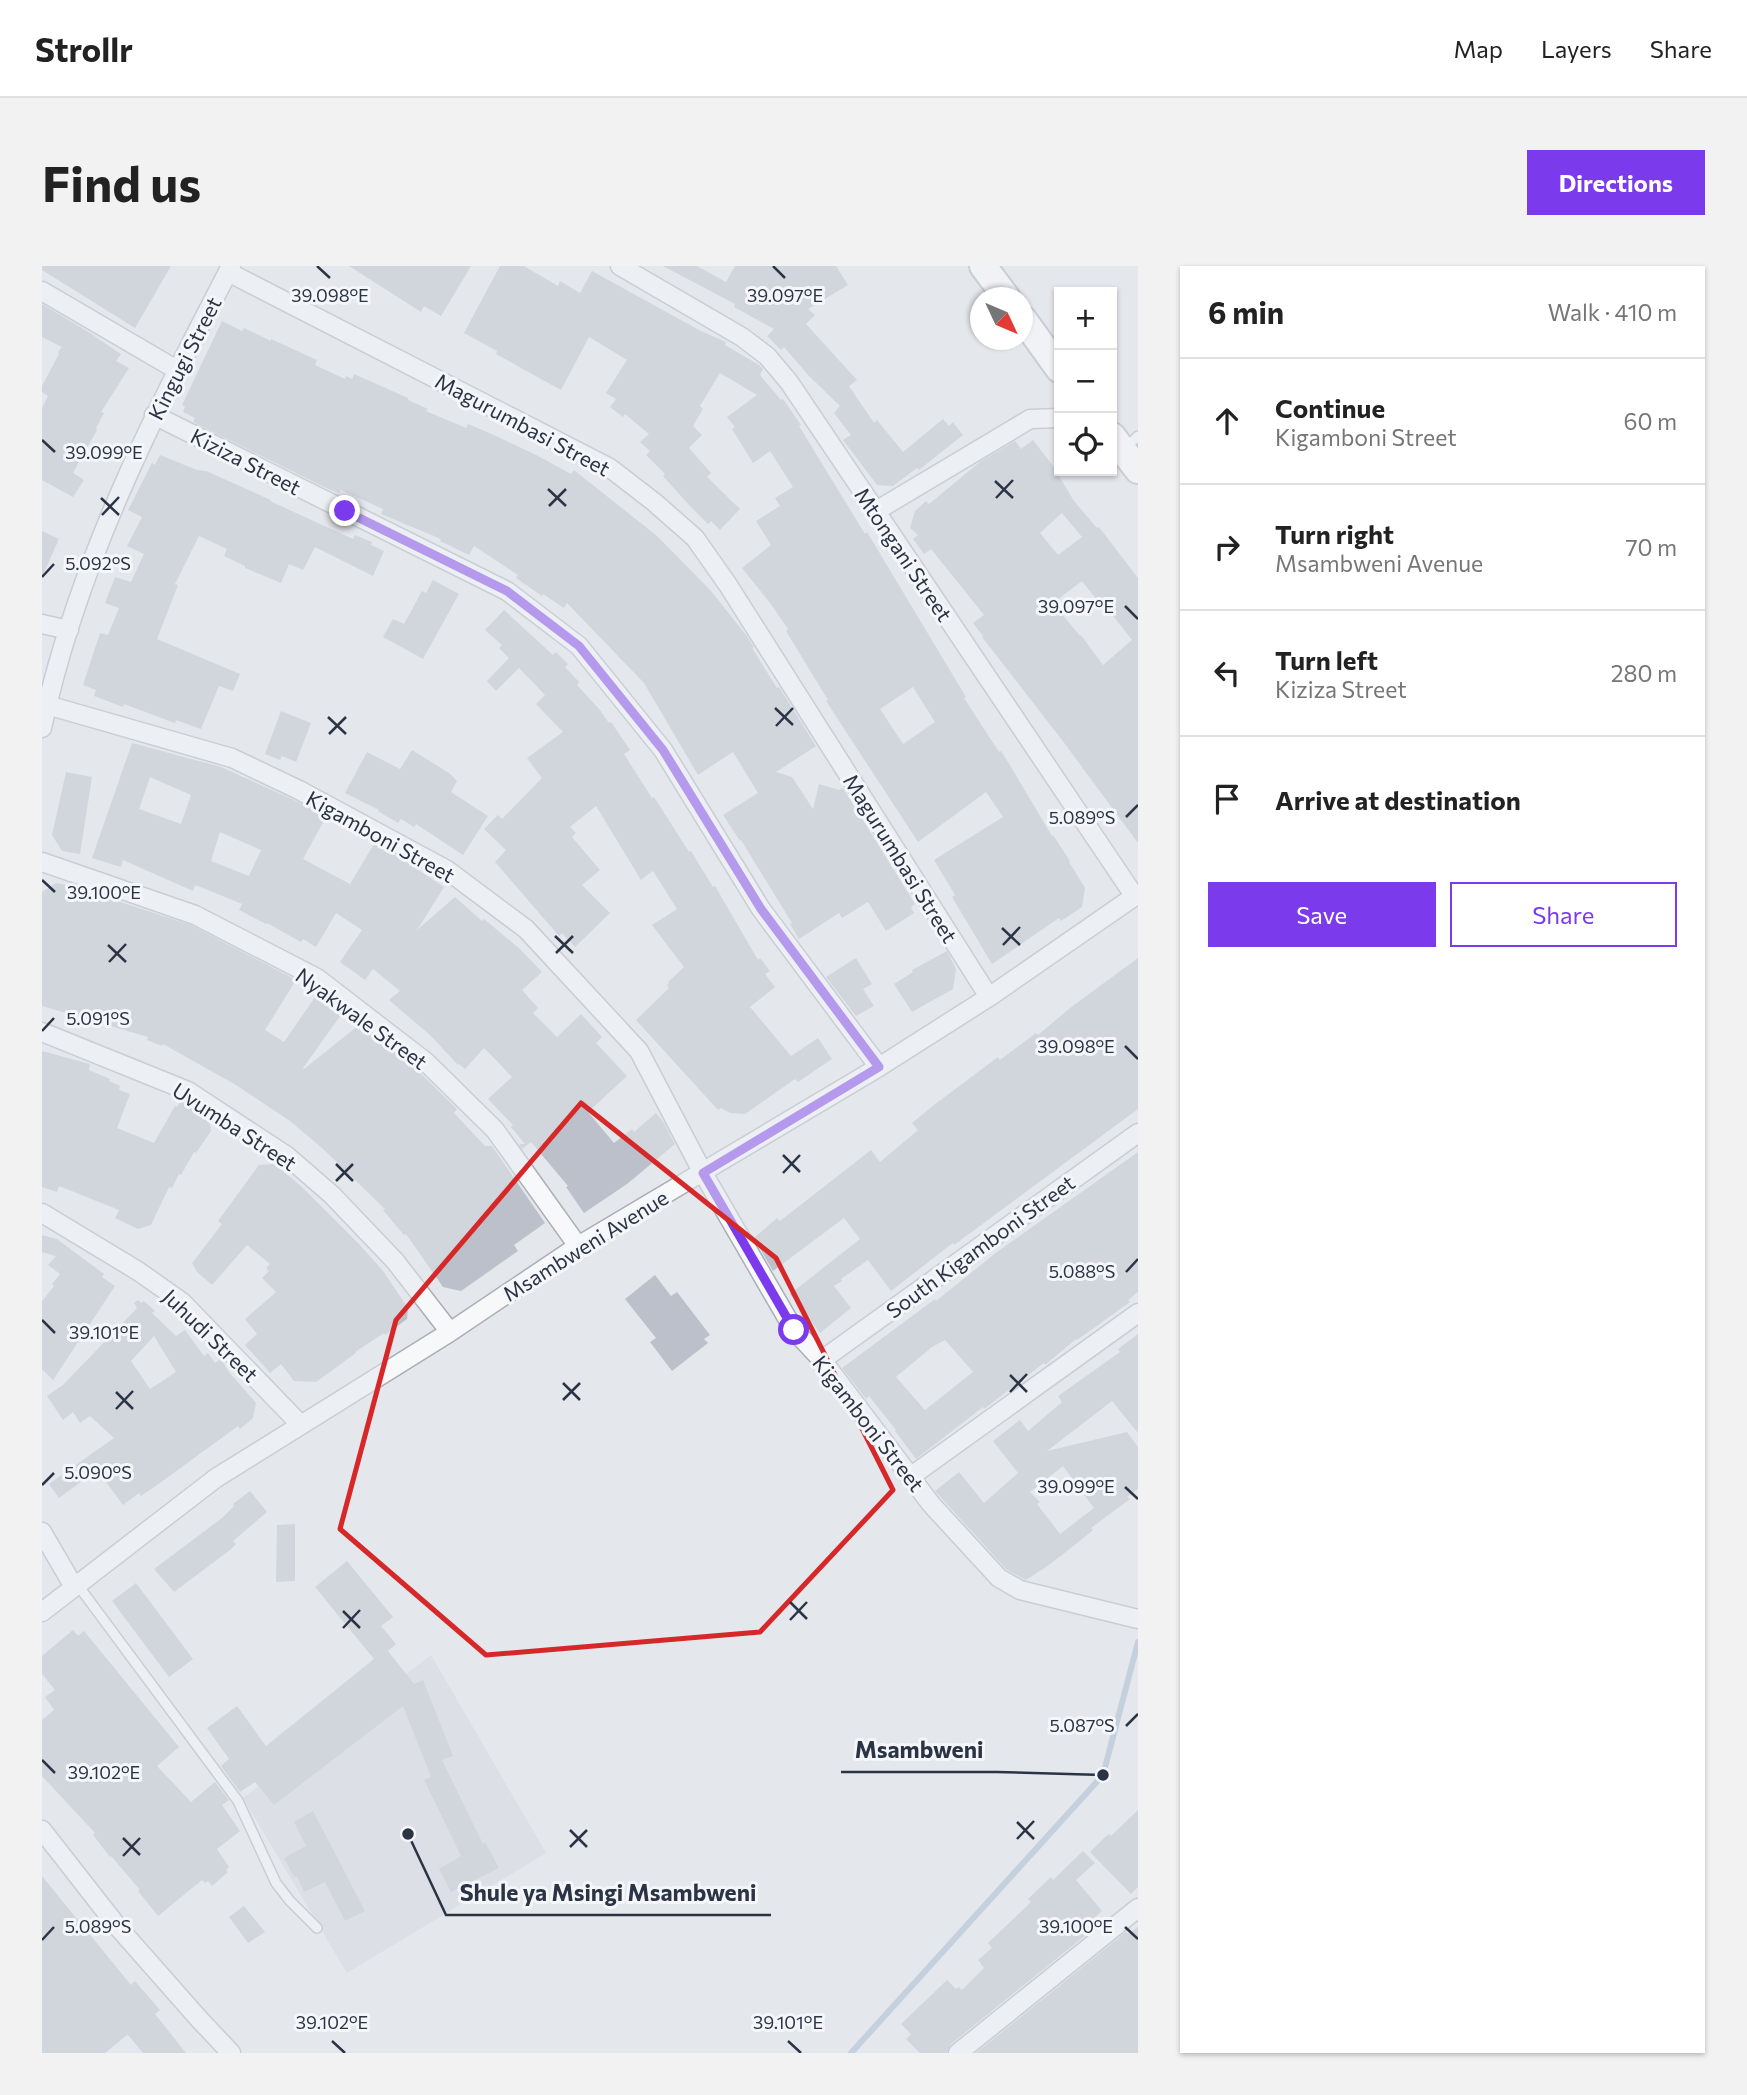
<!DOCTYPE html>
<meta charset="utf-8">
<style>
body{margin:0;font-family:Commissioner,sans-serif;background:#f2f2f2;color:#222}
.controls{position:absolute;right:21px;top:21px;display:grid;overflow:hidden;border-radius:0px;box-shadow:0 2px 5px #0004}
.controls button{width:63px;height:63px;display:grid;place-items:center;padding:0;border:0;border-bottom:2px solid #e0e0e0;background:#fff;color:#222;font:35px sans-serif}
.compass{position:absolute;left:928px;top:21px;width:63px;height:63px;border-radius:50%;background:#fff;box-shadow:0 2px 5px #0004;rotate:134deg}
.stop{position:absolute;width:21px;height:21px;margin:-16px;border:5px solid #7c3aed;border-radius:50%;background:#fff}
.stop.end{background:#7c3aed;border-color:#fff;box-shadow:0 2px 7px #0008}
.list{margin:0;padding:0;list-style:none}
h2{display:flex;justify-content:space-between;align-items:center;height:91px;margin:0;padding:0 28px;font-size:30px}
h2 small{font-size:23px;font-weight:400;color:#767676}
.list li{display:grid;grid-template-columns:46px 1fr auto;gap:21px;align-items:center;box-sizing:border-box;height:126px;padding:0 28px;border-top:2px solid #e0e0e0}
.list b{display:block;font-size:26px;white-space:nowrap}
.list p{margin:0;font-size:23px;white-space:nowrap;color:#767676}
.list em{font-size:23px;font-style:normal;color:#767676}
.actions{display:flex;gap:14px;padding:21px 28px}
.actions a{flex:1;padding:16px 0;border:2px solid #7c3aed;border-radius:0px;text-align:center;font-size:24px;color:#7c3aed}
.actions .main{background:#7c3aed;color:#fff}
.icon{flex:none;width:38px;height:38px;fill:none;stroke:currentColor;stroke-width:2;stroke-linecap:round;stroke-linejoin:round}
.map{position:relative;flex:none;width:1096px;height:1787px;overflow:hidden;border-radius:0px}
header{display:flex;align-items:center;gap:42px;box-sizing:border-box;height:98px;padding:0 35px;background:#fff;border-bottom:2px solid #e0e0e0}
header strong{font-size:33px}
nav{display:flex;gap:38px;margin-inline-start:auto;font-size:24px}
.intro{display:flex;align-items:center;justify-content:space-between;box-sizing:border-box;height:168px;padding:0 42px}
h1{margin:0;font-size:49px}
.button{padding:18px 32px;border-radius:0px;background:#7c3aed;color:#fff;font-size:24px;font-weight:700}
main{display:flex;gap:42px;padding:0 42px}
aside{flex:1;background:#fff;border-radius:0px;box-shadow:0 2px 5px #0004}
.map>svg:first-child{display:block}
.built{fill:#d2d6de}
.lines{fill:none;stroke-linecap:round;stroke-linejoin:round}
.stream{stroke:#9fb4cc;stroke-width:6}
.building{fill:#bbc0ca;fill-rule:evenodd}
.service-casing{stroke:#a9aeb7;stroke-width:12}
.minor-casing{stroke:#a9aeb7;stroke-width:21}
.secondary-casing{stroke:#a9aeb7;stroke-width:30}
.service{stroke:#f7f8fa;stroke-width:9}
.minor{stroke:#f7f8fa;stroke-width:18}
.secondary{stroke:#fff;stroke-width:26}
.route{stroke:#7c3aed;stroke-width:9}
.marked{fill:none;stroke:#d62828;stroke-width:5;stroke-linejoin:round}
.ticks{fill:none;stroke:#2b3445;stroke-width:2.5}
.labels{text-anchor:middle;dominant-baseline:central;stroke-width:6;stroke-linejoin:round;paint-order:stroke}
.street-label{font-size:21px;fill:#2b3445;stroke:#f4f6f9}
.ticks-label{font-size:18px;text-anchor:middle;fill:#2b3445;stroke:#f4f6f9;stroke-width:6;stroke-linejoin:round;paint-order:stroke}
.leader{fill:none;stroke:#2b3445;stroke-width:2.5}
.callout-dot{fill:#2b3445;stroke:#f4f6f9;stroke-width:2.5}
.callout-label{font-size:23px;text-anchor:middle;font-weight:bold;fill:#2b3445;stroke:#f4f6f9;stroke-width:6;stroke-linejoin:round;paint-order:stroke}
</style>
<header>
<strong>Strollr</strong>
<nav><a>Map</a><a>Layers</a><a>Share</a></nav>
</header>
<div class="intro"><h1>Find us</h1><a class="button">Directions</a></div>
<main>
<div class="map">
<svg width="1096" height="1787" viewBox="0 0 1096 1787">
<rect width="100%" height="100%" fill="#e4e7ec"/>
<path class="built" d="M389,1389L504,1587L305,1707L201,1532Z"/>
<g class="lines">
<path class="stream" d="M809,1787L1061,1509L1096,1376"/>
</g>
<path class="building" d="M0,0H129L93,62L0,4Z
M307,0H429L399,50L382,40L379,46Z
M458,0H482L516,20L518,15L538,27L550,5L657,64L684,76L683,79L717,99L721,103L718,109L739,134L741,133L759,159L757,160L823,268L825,266L924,431L922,432L957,486L959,485L966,496L1010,570L1011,569L1028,595L1027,596L1043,622L1040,641L1019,655L1017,652L950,698L910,631L913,629L892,594L961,551L944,526L876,576L784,435L786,434L744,365L746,363L728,337L700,302L729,279L714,255L738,240L733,232L751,221L728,185L711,197L690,163L693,161L685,151L715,129L678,107L658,140L661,143L651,160L660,169L647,182L669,207L665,211L698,243L678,264L669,255L666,258L647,239L621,210L623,208L604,189L608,185L598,176L607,168L583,148L581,151L568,141L574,133L564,127L585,94L547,71L519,124L454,88L455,85L422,67ZM871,421L893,456L861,478L838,443Z
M621,0H655L684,16L693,0H794L806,19L766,43L773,49L764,58L815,114L807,120L832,157L835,154L861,186L901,153L907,160L911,156L921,169L877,204L875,202L851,220L835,219L801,174L809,169L792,147L798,140L767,110L742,81L739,84L725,70L732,63L692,41L693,38Z
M0,38L45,65L79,88L74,95L87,102L59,146L62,147L54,162L55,164L31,207L42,214L31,231L0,214V142L6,130L0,126V120L17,88L16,86L20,81L0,71Z
M180,55L200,65L202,62L229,75V73L275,94L273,99L303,113L304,110L310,113L312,108L366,132V134L386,143L384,145L424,162L426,158L452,169L496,190L529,208L532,204L615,270L669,325L704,369L712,381L710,382L735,422L737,421L774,480L734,506L750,511L771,543L777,518L797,524L801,522L873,638L869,641L872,647L844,665L826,636L800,652L797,647L757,673L748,658L750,657L699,574L698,575L681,549L716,527L691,486L656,509L602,417L525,337L522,342L501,328L500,330L474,312L476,309L432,280L427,289L398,275L399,273L339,248L341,243L299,224L297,227L284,222L151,156L153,152L141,146L143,140L140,139Z
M991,174L1011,200L1032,235L1055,262L1057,261L1096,312V577L1020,474L940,371L941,370L931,357L942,349L889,283L882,288L871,273L876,269L868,262L873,245L884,235L887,238L939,195L973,175L979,183ZM1020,247L1040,271L1016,289L998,267ZM1040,315L1063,344L1065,342L1090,374L1061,399L1039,369L1038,370L1011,337Z
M118,189L155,204L164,205L229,234L228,235L311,273L313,269L330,276L329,279L342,285L331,310L273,281L261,304L247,298L239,317L203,302V300L182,290L185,283L157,270L133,318L136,319L115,373L198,408L191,425L177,420L159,463L134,454L133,457L82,438L81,441L52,430L54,424L41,419L58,367L66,369L77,342L63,337L73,311L89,316L102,288L85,280L100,251L86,244L110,197L113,199Z
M0,265L17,273L0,311Z
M391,314L417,328L381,393L341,371L351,353L362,358L380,325L384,327Z
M462,344L511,389L514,386L526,398L523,401L537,416L535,419L558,444L567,457L569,456L588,484L582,488L610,532L612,531L647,586L649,585L671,621L673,620L716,694L718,692L728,705L723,708L733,721L708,741L749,790L776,772L790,793L756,816L753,813L703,848L688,847L679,842L676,844L594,754L627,722L625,719L627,717L626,716L642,701L610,659L635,643L611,605L599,614L554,540L528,561L534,567L530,571L558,604L540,619L568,647L533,681L520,667L517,670L453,596L464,584L442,563L456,549L460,553L500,512L485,492L521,466L494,438L503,429L477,402L454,425L445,415L467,392L457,382L460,379L443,364Z
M239,445L269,457L254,496L240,490L238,494L223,488Z
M90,477L179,501L252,534L284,551L261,593L308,618L332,578L360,593L402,621L375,664L413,631L440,655L442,653L478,683L500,706L480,724L496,742L491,747L515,771L539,748L560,771L554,777L585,810L546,846L572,877L590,863L592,866L614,847L622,857L633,878L585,918L542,947L524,921L526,920L489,876L480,883L477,878H483L469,861L471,859L446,833L470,811L454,794L442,782L423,803L417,798L416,799L388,769L347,734L358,725L331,703L323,714L298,696L320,664L294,647L274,681L261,673L259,676L225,657L224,658L197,644L200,638L161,622L153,619L151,625L81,594L79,601L50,592ZM108,511L149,529L139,558L97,543ZM178,566L219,584L207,610L169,595Z
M370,484L407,507L415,515L409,526L446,550L421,589L374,558L372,561L359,553L356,557L336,545L337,544L303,527L325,486L358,503Z
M24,506L50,511L38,588L20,585L10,569Z
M14,617L34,621L33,628L65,636L66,632L149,659L254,714L223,764L242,776L276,727L301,746L261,802L262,803L317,759L374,803L415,843L412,847L443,880H450L503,957L472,979L476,985L419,1025L401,1021L364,968L362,969L341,944L343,943L280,882L248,855L194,819L121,778L120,780L105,774L106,771L0,740V626Z
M905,685L914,703L911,723L870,746L852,718L871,706L870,704Z
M814,692L830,718L821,723L832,740L814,750L784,711Z
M1096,692V843L912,979L911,977L849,1025L826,994L799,1013L800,1015L792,1020L809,1042L778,1067L748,1028L818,973L802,952L731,1005L712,972L735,952L738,955L829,884L838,896L876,864L870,857L892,839L956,791L958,794L994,767L996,769L1028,742Z
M0,785L48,798L47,804L68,813L67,815L78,820L77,824L88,828L75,862L112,877L133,840L135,841L139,835L167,853L169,865L154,887L152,886L139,909L137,908L130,922L127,921L109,959L96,963L73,952L77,944L17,920L15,926L0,921Z
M1096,886V1026L1086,1034L1088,1036L1035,1074L1034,1073L1003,1099L1002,1097L942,1143L941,1141L874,1193L853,1165L854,1164L827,1130L824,1133L800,1102L893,1033L894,1035L955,986ZM903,1074L931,1106L883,1144L854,1111L890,1081Z
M232,898L259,920L317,978L341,1005L366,1042L365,1053L343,1069L342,1067L313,1086L314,1087L274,1116L252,1115L239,1098L228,1107L203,1079L215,1068L203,1053L234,1026L220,1012L227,1005L224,1002L228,998L205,979L170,1019L155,1006L150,997L180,958L176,955L217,899Z
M0,969L15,973L62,1008L60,1011L73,1020L11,1114L0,1103V1035L12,1020L10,1018L18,1008L6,999L14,990L0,986Z
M613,1009L629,1030L635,1026L668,1069L662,1073L666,1077L630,1105L608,1076L614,1072L583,1033Z
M96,1034L99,1037L102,1035L113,1045L110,1047L134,1070L143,1064L162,1090L166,1087L173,1097L179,1093L187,1106L214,1137L211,1152L198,1163L196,1160L118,1217L99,1230L97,1227L81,1239L55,1204L17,1232L7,1218L72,1172L48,1150L38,1157L31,1146L21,1154L5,1130L21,1119L95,1042L92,1037ZM112,1070L134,1106L108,1123L89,1095Z
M1096,1068V1167L1070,1135L1005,1185L1085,1166L1096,1181V1223L1085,1231L1088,1233L1049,1262L1051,1264L1029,1282L1004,1301L984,1314L982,1313L964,1303L893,1225L917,1206L942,1237L976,1207L951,1175L978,1154L986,1165L1020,1136L1016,1130L1078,1086L1076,1083ZM1021,1200L1052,1242L1018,1268L995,1238L998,1236L988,1226Z
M208,1225L225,1246L191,1275L194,1278L188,1284L132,1326L112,1303L180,1252L192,1240L191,1238Z
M253,1258V1315L234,1316L235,1259Z
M305,1295L351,1351L339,1360L354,1378L346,1385L372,1418L381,1414L411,1490L400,1494L441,1578L443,1576L457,1602L409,1626L397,1603L419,1590L382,1514L389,1511L361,1440L232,1539L213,1516L198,1526L179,1500L187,1493L165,1462L195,1440L224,1480L332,1393L273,1321Z
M94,1317L151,1393L127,1411L70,1335Z
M31,1364L36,1370L42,1365L137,1481L115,1500L149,1536L173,1516L187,1534L180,1539L198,1565L175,1583L187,1601L184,1604L186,1606L170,1620L166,1615L163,1617L160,1614L116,1650L96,1625L98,1624L69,1590L68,1591L51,1569L53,1567L0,1510V1454L12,1444L3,1431L13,1424L0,1408V1390Z
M1096,1544V1621L1089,1628L1048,1586L1062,1572L1067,1568L1069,1570Z
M271,1545L323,1645L303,1655L283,1616L262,1626L255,1610L252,1611L242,1592L264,1580L252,1556Z
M1041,1585L1053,1597L1034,1614L1060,1645L1045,1658L1050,1664L909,1778L905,1787H878L864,1773L869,1768L859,1758L905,1714L914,1723L917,1721L920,1724L942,1702L936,1694L950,1682L946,1677L989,1636L986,1633L1009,1611L1011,1614Z
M0,1610L89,1719L93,1715L118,1744L113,1748L144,1787H101L87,1770L85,1769L63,1787H0Z
M202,1640L223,1666L206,1677L187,1651Z
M1096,1661V1787H934L1084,1666L1086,1668Z"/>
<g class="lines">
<g class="service-casing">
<path id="service" d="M1082,183L1096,170
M35,1318L196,1535L234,1617L248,1635L275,1662"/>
</g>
<g class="minor-casing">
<path id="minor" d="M578,0L700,71L725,90L747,116L1093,631
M186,6L568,202L612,236L653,272L686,319L947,731
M0,25L135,104
M112,149L465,325L537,380L621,484L719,643L837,801
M834,245L988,153L1017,152
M0,358L27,364
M5,439L190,492L257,524L405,604L484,663L597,785L661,907L752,1064L780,1094L889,1238L957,1312L978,1324L1096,1353
M0,462C35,298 112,148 189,0
M0,596L153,649L275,712L384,796L453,864L536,980
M0,766L146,825L245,890L290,929L353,995L408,1066
M0,947L96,1005L140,1036L258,1158
M780,1094L1096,867
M868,1211L1096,1047
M0,1266L32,1321
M0,1346L174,1212L408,1066L536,980L837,801L947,731L1096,628
M0,1564L75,1660L157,1753L189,1787
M916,1787L1096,1642"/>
</g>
<g class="secondary-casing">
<path id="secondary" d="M941,0L965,32
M981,53L1017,103
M1070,170L1096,204"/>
</g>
<use href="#service" class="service"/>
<use href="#minor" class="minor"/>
<use href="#secondary" class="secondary"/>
</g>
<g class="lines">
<path class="route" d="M303,245L465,325L537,380L621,484L719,643L837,801L661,907L752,1064"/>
</g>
<path d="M0 0H1096V1787H0ZM539,837L734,992L851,1224L718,1366L444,1389L298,1263L354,1054Z" fill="#e4e7ec" fill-opacity=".55" fill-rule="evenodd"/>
<path class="marked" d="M539,837L734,992L851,1224L718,1366L444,1389L298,1263L354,1054Z"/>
<path class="ticks" d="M275,0L288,12M731,0L743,12M0,174L13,186M953,215L971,232M506,223L524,240M59,232L77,249M954,232L971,214M507,240L524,223M60,249L77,231M0,311L12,298M1083,340L1096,353M733,442L751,459M286,451L304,468M734,460L751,442M287,468L304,451M1084,551L1096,539M0,614L13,626M960,662L978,679M513,670L531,687M66,679L84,696M961,679L978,661M514,687L531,670M67,696L84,678M0,765L12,752M1083,780L1096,793M741,889L758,906M294,898L311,915M741,907L758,889M294,915L311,898M1084,1006L1096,993M0,1054L13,1067M968,1109L985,1126M521,1117L538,1134M74,1126L91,1143M968,1126L985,1108M521,1134L538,1117M74,1143L91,1125M0,1219L12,1207M1083,1221L1096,1233M748,1336L765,1353M301,1345L318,1362M748,1354L765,1336M301,1362L318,1344M1084,1460L1096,1448M0,1494L13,1507M975,1556L992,1573M528,1564L545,1581M81,1572L98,1589M975,1573L992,1555M528,1581L545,1564M81,1590L98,1572M1083,1661L1096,1673M0,1674L12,1661M290,1775L303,1787M746,1775L759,1787"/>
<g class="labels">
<g class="street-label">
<text transform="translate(142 92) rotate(-63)">Kingugi Street</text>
<text transform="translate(481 158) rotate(28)">Magurumbasi Street</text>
<text transform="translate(204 195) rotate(27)">Kiziza Street</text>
<text transform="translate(862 288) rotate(56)">Mtongani Street</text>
<text transform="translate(339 570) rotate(29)">Kigamboni Street</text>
<text transform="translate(859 592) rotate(58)">Magurumbasi Street</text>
<text transform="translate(320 752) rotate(36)">Nyakwale Street</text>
<text transform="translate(193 860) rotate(33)">Uvumba Street</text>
<text transform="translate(543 979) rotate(-32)">Msambweni Avenue</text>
<text transform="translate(938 980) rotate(-36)">South Kigamboni Street</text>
<text transform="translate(169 1069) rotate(44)">Juhudi Street</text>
<text transform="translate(827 1157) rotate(52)">Kigamboni Street</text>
</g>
</g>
<g class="ticks-label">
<text x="288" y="36">39.098°E</text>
<text x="743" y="36">39.097°E</text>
<text x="62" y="193">39.099°E</text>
<text x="56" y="304">5.092°S</text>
<text x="1034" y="347">39.097°E</text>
<text x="1040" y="558">5.089°S</text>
<text x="62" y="633">39.100°E</text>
<text x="56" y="759">5.091°S</text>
<text x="1034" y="787">39.098°E</text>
<text x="1040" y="1012">5.088°S</text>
<text x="62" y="1073">39.101°E</text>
<text x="56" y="1213">5.090°S</text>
<text x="1034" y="1227">39.099°E</text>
<text x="1040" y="1466">5.087°S</text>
<text x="62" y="1513">39.102°E</text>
<text x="1034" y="1667">39.100°E</text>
<text x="56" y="1667">5.089°S</text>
<text x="290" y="1763">39.102°E</text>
<text x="746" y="1763">39.101°E</text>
</g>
<path class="leader" d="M1061 1509L955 1506H799M366 1568L404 1649H729"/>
<g class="callout-dot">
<circle cx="1061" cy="1509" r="7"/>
<circle cx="366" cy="1568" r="7"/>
</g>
<g class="callout-label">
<text x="877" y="1492">Msambweni</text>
<text x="566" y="1635">Shule ya Msingi Msambweni</text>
</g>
</svg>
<div class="controls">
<button>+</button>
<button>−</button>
<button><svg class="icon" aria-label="locate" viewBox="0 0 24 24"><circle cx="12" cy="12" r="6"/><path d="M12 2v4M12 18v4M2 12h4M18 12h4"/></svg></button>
</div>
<svg class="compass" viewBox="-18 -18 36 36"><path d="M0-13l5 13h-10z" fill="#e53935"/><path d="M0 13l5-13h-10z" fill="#767676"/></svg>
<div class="stop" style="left:752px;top:1064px"></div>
<div class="stop end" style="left:303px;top:245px"></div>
</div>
<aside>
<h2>6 min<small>Walk · 410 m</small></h2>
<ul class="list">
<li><svg class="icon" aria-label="ahead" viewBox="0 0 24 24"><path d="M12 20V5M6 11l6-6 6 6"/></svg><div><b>Continue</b><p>Kigamboni Street</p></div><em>60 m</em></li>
<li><svg class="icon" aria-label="right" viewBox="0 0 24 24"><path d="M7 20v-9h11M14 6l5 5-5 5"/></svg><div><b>Turn right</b><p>Msambweni Avenue</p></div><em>70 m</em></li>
<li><svg class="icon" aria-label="left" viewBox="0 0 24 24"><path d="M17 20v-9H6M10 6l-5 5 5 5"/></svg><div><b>Turn left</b><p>Kiziza Street</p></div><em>280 m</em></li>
<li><svg class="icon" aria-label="arrive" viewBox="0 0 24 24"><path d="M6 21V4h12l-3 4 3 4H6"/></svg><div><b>Arrive at destination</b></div></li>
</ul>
<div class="actions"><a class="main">Save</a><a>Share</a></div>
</aside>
</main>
